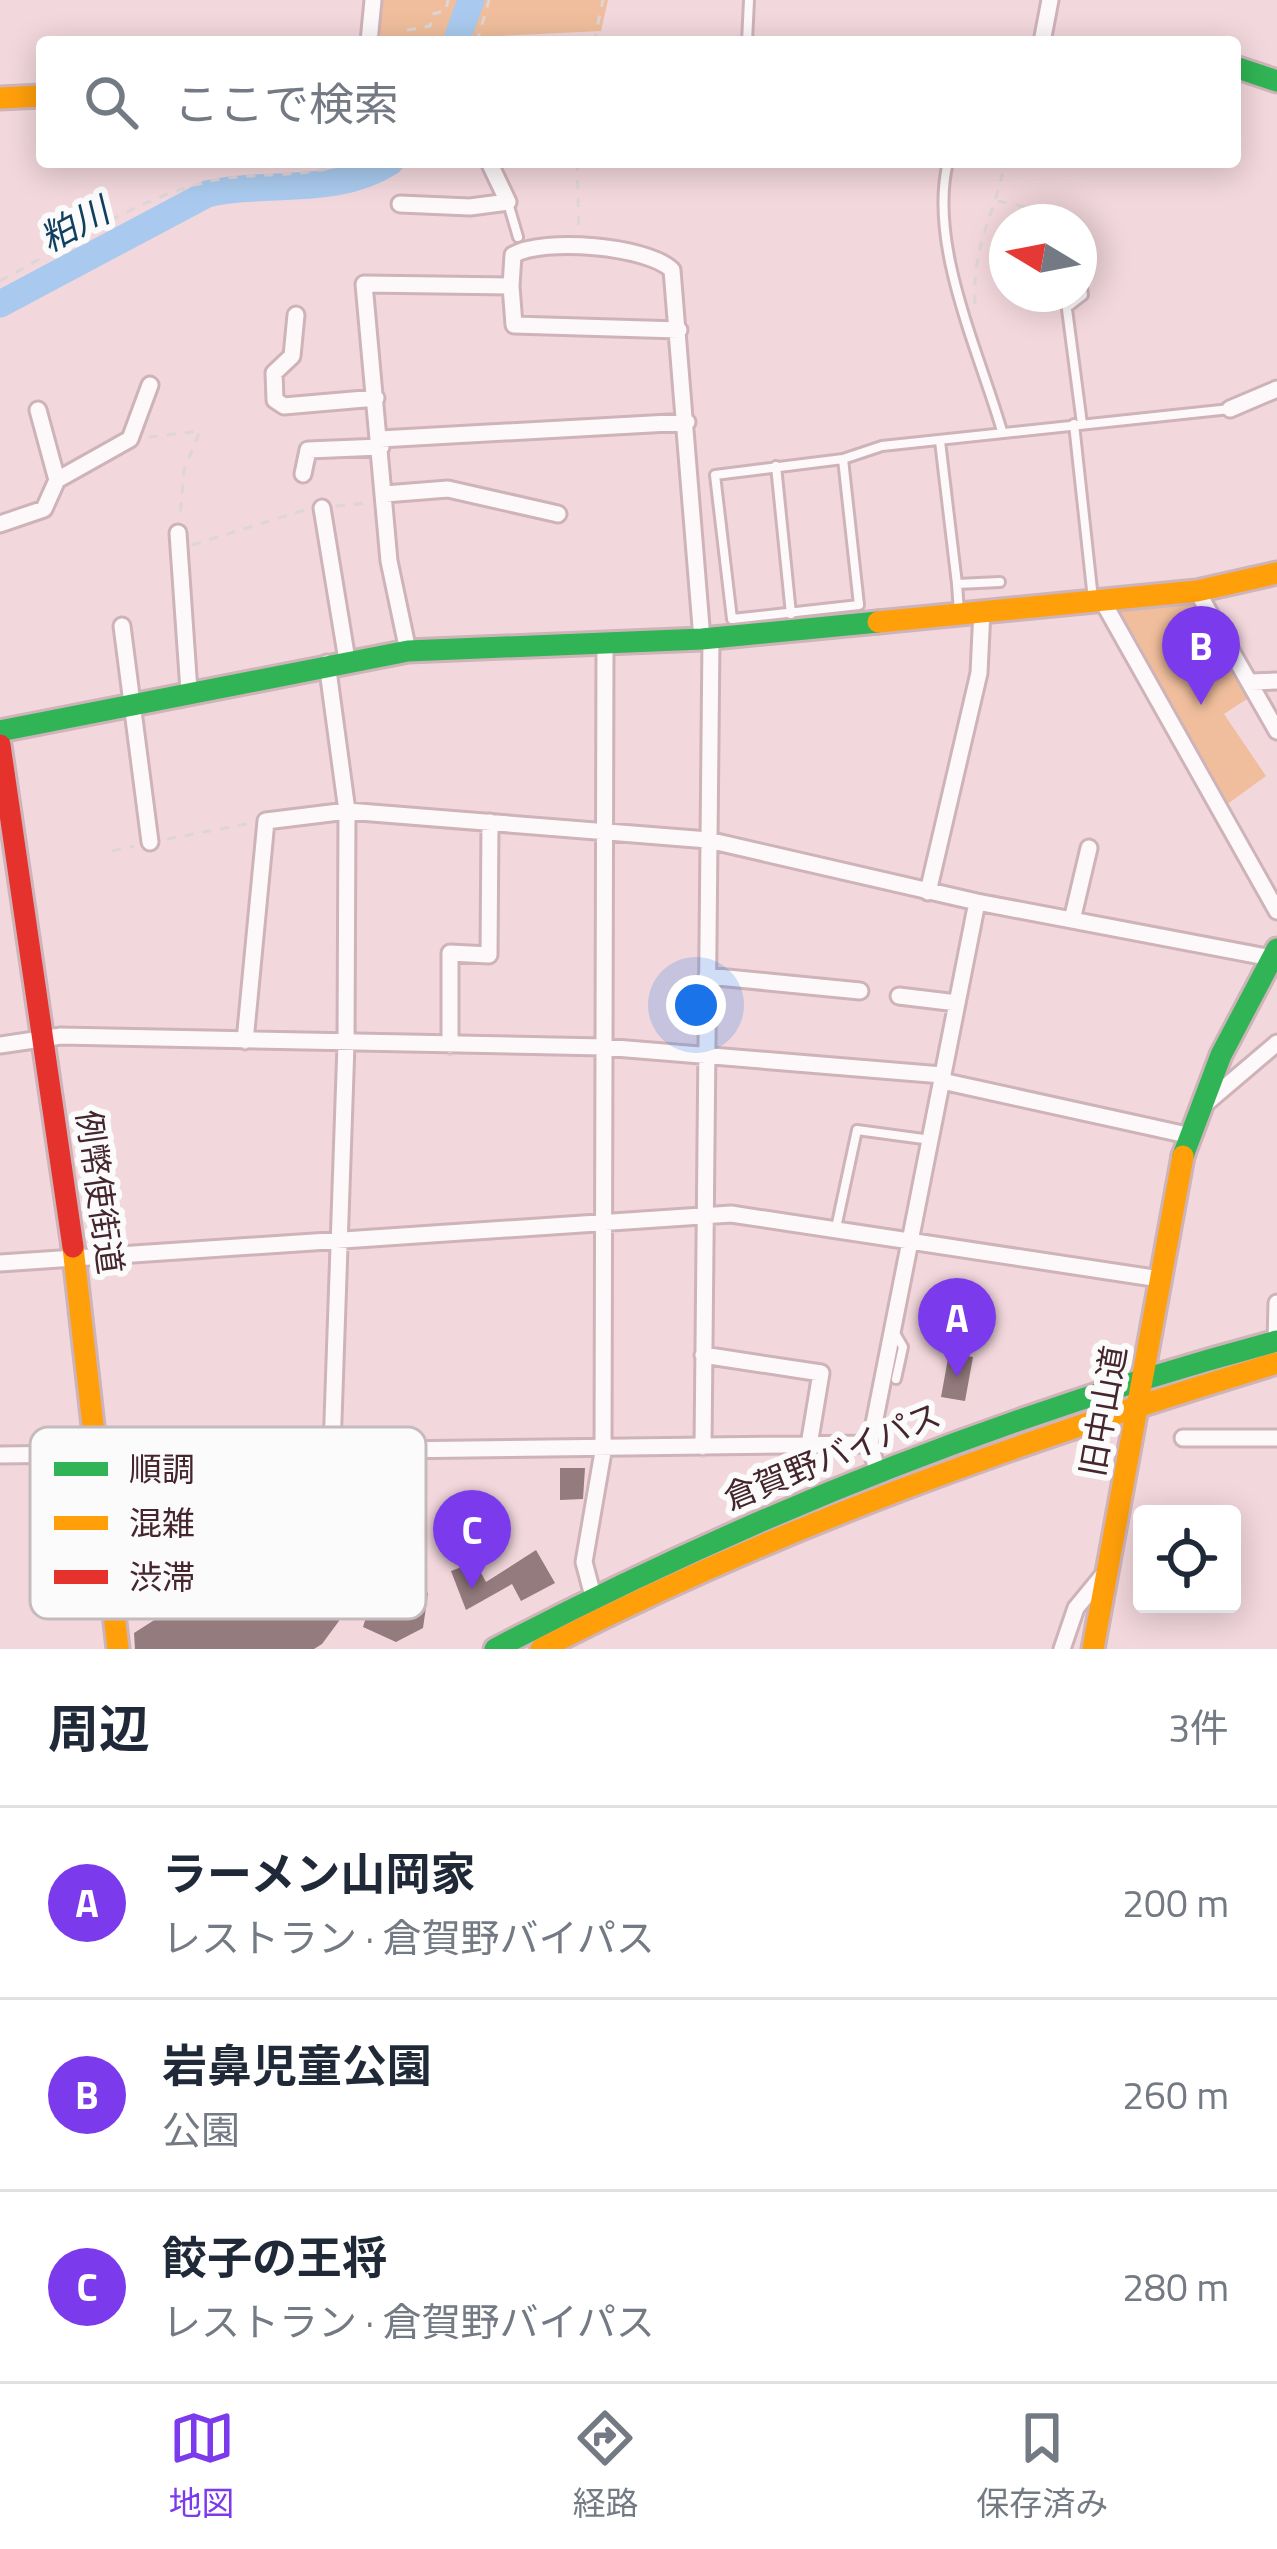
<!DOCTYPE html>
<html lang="ja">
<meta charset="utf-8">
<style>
body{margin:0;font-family:"Titillium Web","Noto Sans JP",sans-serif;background:#f6f6f7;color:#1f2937}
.controls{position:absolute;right:36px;bottom:36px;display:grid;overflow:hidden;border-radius:12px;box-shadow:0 6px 30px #0003}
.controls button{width:108px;height:108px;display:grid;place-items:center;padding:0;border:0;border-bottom:3px solid #e0e1e3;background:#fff;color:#1f2937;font:60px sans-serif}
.compass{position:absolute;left:989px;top:204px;width:108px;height:108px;border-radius:50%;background:#fff;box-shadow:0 6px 30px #0003;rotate:280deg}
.you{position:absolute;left:696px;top:1005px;width:42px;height:42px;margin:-30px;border:9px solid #fff;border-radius:50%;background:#1a73e8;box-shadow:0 0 0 18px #1a73e833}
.badge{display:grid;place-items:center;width:78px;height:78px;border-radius:50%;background:#7c3aed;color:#fff;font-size:39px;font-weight:700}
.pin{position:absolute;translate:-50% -99px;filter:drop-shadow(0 3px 6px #0008)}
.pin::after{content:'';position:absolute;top:63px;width:42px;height:36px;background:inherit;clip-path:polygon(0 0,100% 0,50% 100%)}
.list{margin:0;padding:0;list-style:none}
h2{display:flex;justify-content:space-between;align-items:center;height:156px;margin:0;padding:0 48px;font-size:51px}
h2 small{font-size:39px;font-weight:400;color:#747a83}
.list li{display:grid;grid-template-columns:78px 1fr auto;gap:36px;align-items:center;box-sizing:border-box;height:192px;padding:0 48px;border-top:3px solid #e0e1e3}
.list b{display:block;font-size:45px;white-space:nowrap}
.list p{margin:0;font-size:39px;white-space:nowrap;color:#747a83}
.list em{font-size:39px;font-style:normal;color:#747a83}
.icon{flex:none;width:66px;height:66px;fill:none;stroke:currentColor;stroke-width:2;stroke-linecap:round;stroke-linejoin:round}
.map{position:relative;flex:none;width:1277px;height:1649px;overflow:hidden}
.search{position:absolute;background:#fff;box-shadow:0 6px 30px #0003;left:36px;right:36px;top:36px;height:132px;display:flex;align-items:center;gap:30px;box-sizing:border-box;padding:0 42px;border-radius:12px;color:#747a83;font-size:45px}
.sheet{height:732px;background:#fff}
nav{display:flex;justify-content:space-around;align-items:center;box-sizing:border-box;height:168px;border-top:3px solid #e0e1e3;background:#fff;font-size:33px;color:#747a83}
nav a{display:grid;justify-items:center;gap:6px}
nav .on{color:#7c3aed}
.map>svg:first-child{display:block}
.green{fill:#f0be9c}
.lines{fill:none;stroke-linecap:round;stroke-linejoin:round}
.river{stroke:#a9caee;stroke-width:27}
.building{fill:#947b7d}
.lane-casing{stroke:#ceb3b9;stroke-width:14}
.street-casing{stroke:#ceb3b9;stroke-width:21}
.fast-casing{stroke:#ceb3b9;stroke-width:27}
.slow-casing{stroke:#ceb3b9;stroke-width:27}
.jam-casing{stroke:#ceb3b9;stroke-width:27}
.path{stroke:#ded5d7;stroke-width:3;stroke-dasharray:9 9;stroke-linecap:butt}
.lane{stroke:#fdf9fa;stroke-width:8}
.street{stroke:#fdf9fa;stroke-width:15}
.fast{stroke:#30b455;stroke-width:21}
.slow{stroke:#ff9f0a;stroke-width:21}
.jam{stroke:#e5322d;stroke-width:21}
.labels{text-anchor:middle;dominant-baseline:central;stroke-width:12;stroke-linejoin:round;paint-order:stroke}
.street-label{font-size:33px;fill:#46262e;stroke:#fbfbfb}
.water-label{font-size:36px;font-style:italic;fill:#113f5f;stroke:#fbfbfb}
.key{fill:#fbfbfb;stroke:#c5bbbe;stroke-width:3}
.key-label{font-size:33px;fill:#46262e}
</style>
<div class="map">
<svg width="1277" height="1649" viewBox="0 0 1277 1649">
<rect width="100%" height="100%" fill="#f2d7dc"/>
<path class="green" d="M380,0H608L601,31L375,42Z
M1194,599L1250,697L1224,714L1266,776L1222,808L1114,608Z"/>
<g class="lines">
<path class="river" d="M456,42L471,0
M0,304L207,194C266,180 335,197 390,162"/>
</g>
<path class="building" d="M949,1353L973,1357L965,1401L941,1397Z
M560,1468H585L583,1499L560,1500Z
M536,1550L555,1583L521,1601L512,1584L466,1610L451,1571L475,1562L486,1582Z
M259,1553L264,1565L279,1556L287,1570L313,1554L341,1597L339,1621L322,1644L314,1649H135L134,1633Z
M399,1577L428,1593L423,1628L396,1642L363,1627L378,1578L397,1584Z"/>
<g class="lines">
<g class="lane-casing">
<path id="lane" d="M747,42L749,0
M948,162C928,244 978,349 1002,431
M508,203L518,237
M1065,294L1082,424
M1070,305L1083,295L1079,268
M1074,424L1093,599
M940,441L957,584L1000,582
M843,459L859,605L732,619L715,475L843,459L882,446L1230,409
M776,466L791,614
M957,584L959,612
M836,1228L857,1130L931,1140
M896,1335L903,1347L896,1379"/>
</g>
<g class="street-casing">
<path id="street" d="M369,42L373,0
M1042,42L1050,0
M400,204L470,207L508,202L489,162
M511,286L514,325L679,330
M296,315L292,356L274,373L275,400L284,406L376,398
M1230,409L1277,389
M38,410L57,480
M380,439L687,422
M303,474L308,450L381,447
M385,494L448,489L558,514
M322,508L347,660
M0,524L44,509L57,480L130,439L150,385
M178,533L189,691
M1197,591L1277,731
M1102,600L1277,911
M122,626L150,842
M408,651L389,561L364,284L511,286L513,255C543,237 648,246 672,270L702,639
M327,663L347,811L346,1044L332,1449
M1250,682L1277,681
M928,892L979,673L982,610
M1072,920L1089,848
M707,976L860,991
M899,996L957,1003
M245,1041L266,821L347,811L708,840L977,902L1277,959
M0,1045L61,1036L603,1047L942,1075
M450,1045V953L489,955L490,822
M942,1081L1187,1135
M1197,1111L1277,1043
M0,1263L731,1214L1160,1279
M1276,1342L1277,1303
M703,1355L821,1373L809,1445
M1183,1438H1277
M870,1444L977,902
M703,1447L711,638
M0,1455L870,1444L877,1470
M593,1596L584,1562L603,1452L605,644
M1062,1649L1076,1608L1104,1574"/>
</g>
<g class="fast-casing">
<path id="fast" d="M1235,67L1277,81
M0,731L408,651L702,639L878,622
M1183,1156L1221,1055L1277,949
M495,1649C746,1517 1003,1414 1277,1341"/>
</g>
<g class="slow-casing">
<path id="slow" d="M0,98L42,96
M878,622L1197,591L1277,573
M73,1247L118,1649
M541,1649C777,1527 1023,1440 1277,1363
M1093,1649L1183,1156"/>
</g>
<g class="jam-casing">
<path id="jam" d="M0,745L73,1247"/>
</g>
<path class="path" d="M407,30L430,26L432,14L446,11L448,0
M477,42L489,0
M594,42L603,0
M577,162L579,232
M998,201L1041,210L1052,222
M0,281C65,246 138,198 210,181C255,171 305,180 348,162
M975,304C972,244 994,218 1005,162
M149,437L200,431L184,470L180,517
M336,506L368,503
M192,545L308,509
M167,839L252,823
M112,851L134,846"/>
<use href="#lane" class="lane"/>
<use href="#street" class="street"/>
<use href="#fast" class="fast"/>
<use href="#slow" class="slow"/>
<use href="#jam" class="jam"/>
</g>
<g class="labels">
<g class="street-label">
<text transform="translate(100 1192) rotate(82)">例幣使街道</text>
<text transform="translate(1103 1411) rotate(-80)">旧中山道</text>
<text transform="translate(832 1456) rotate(-22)">倉賀野バイパス</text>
</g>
<g class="water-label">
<text transform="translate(74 224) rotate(-28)">粕川</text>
</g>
</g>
<rect x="30" y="1427" width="396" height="192" rx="18" class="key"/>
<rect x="54" y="1462" width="54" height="14" fill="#30b455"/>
<rect x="54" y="1516" width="54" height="14" fill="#ff9f0a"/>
<rect x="54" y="1570" width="54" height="14" fill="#e5322d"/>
<g class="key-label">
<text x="129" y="1481">順調</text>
<text x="129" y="1535">混雑</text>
<text x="129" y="1589">渋滞</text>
</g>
</svg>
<div class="controls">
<button><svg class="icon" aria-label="locate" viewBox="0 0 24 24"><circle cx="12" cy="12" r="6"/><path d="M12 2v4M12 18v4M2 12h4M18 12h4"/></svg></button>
</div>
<svg class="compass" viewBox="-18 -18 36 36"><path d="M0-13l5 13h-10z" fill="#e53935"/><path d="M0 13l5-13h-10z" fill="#747a83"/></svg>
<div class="you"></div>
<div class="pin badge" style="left:957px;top:1377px">A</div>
<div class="pin badge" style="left:1201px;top:705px">B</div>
<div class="pin badge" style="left:472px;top:1589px">C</div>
<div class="search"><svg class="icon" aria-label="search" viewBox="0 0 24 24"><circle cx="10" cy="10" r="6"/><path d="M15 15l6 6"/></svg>ここで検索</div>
</div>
<section class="sheet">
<h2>周辺<small>3件</small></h2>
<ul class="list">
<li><span class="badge">A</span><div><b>ラーメン山岡家</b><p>レストラン · 倉賀野バイパス</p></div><em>200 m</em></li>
<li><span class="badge">B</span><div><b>岩鼻児童公園</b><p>公園</p></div><em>260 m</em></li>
<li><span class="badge">C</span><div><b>餃子の王将</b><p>レストラン · 倉賀野バイパス</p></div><em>280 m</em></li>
</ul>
</section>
<nav>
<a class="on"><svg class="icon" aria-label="map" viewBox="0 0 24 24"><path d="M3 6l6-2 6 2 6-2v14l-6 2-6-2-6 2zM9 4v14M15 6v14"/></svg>地図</a>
<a><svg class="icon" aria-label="directions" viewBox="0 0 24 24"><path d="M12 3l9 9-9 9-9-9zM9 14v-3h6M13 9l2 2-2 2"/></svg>経路</a>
<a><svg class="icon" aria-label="saved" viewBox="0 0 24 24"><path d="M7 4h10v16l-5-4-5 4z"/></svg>保存済み</a>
</nav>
